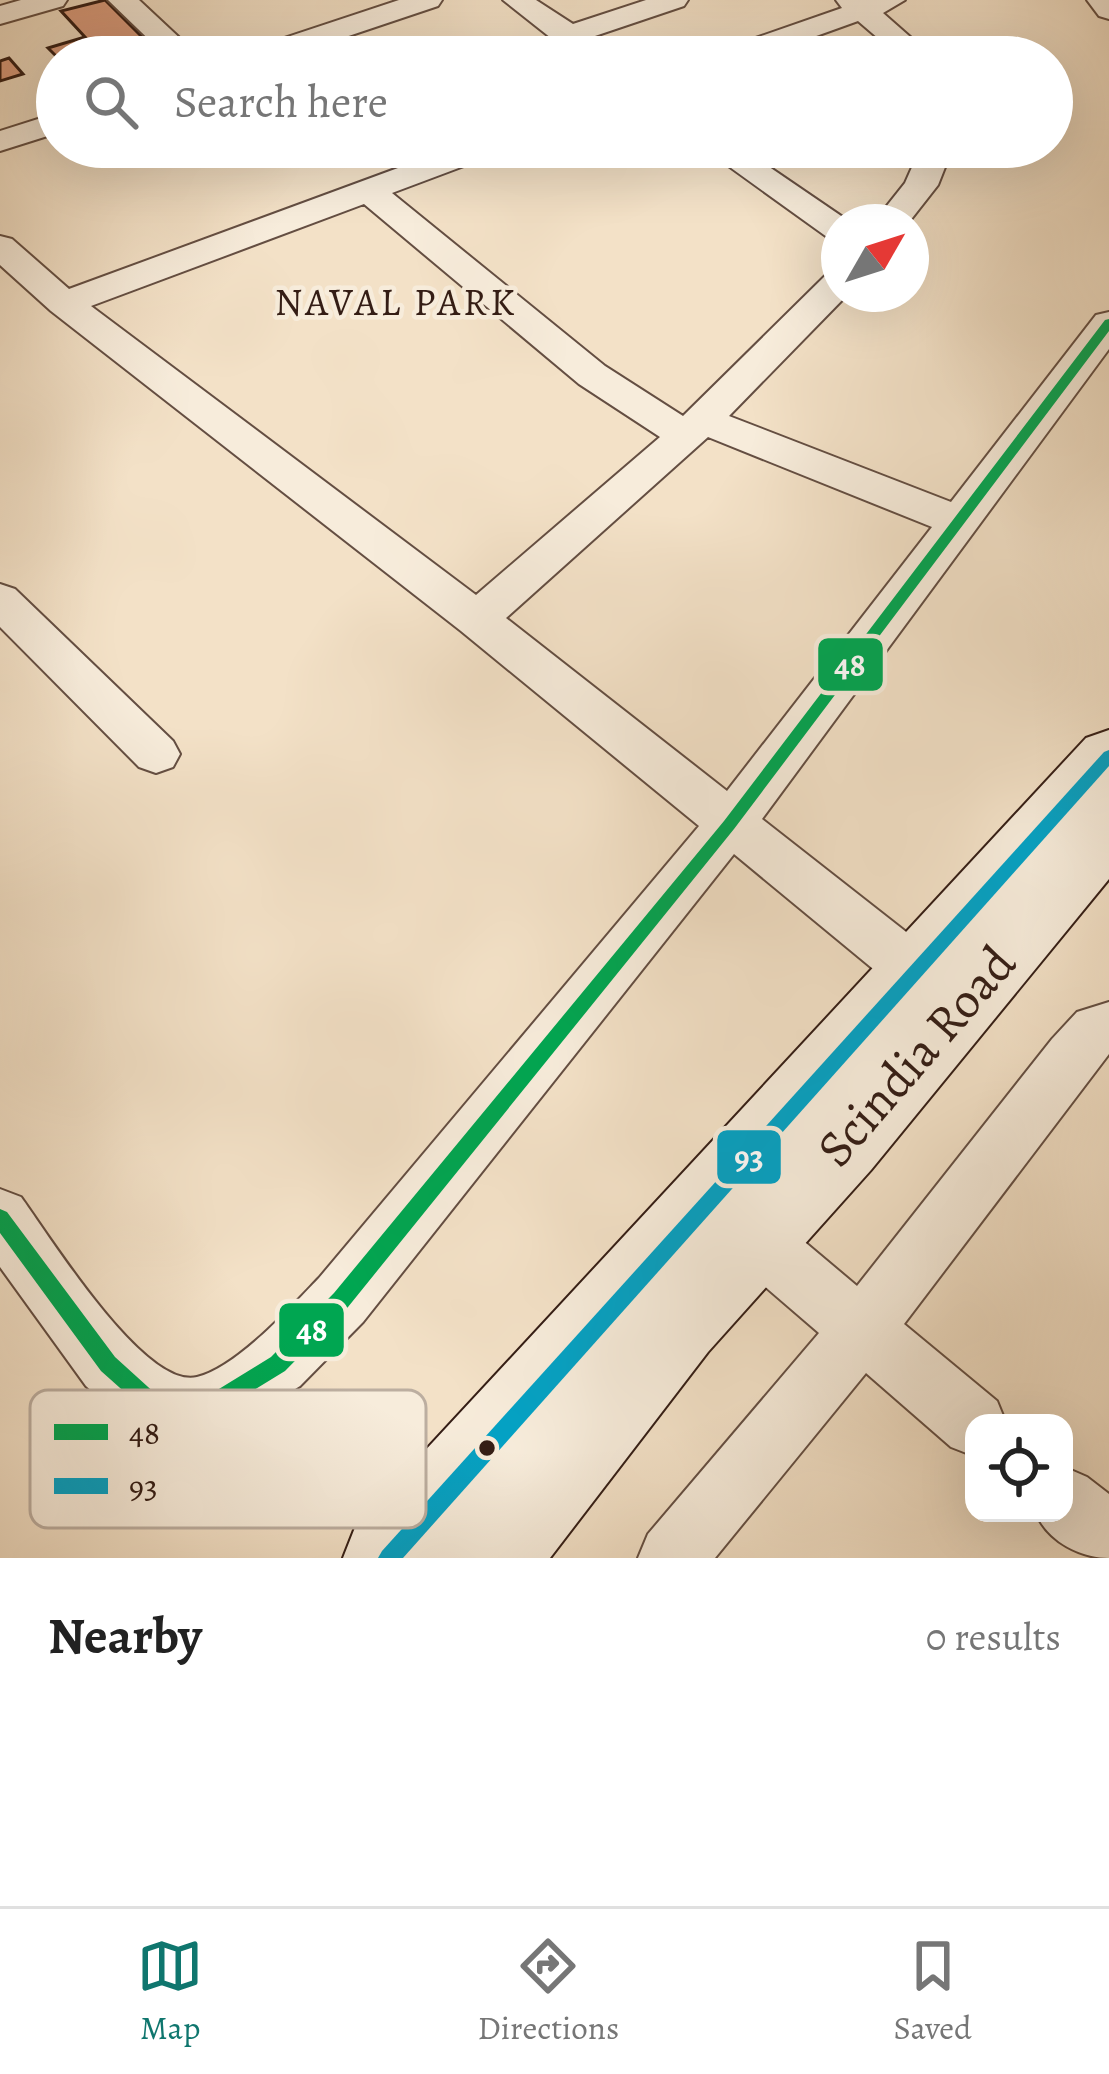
<!DOCTYPE html>
<style>
body{margin:0;font-family:Alegreya,serif;background:#f6f6f6;color:#222}
.controls{position:absolute;right:36px;bottom:36px;display:grid;overflow:hidden;border-radius:24px;box-shadow:0 12px 48px #0002}
.controls button{width:108px;height:108px;display:grid;place-items:center;padding:0;border:0;border-bottom:3px solid #e0e0e0;background:#fff;color:#222;font:60px sans-serif}
.compass{position:absolute;left:821px;top:204px;width:108px;height:108px;border-radius:50%;background:#fff;box-shadow:0 12px 48px #0002;rotate:51deg}
.list{margin:0;padding:0;list-style:none}
h2{display:flex;justify-content:space-between;align-items:center;height:156px;margin:0;padding:0 48px;font-size:51px}
h2 small{font-size:39px;font-weight:400;color:#767676}
.icon{flex:none;width:66px;height:66px;fill:none;stroke:currentColor;stroke-width:2;stroke-linecap:round;stroke-linejoin:round}
.map{position:relative;flex:none;width:1109px;height:1558px;overflow:hidden}
.search{position:absolute;background:#fff;box-shadow:0 12px 48px #0002;left:36px;right:36px;top:36px;height:132px;display:flex;align-items:center;gap:30px;box-sizing:border-box;padding:0 42px;border-radius:66px;color:#767676;font-size:45px}
.sheet{height:348px;background:#fff}
nav{display:flex;justify-content:space-around;align-items:center;box-sizing:border-box;height:168px;border-top:3px solid #e0e0e0;background:#fff;font-size:33px;color:#767676}
nav a{display:grid;justify-items:center;gap:6px}
nav .on{color:#0f766e}
.map>svg:first-child{display:block}
.building{fill:#dd9f81;stroke:#341d15;stroke-width:3}
.lines{fill:none;stroke-linecap:round;stroke-linejoin:round}
.street-casing{stroke:#644e42;stroke-width:4}
.secondary-casing{stroke:#341d15;stroke-width:4}
.street{fill:#f7ecdb;fill-rule:evenodd}
.secondary{fill:#f7ecdb;fill-rule:evenodd}
.bus-1-casing{stroke:#f7ecdb;stroke-width:9}
.bus-2-casing{stroke:#f7ecdb;stroke-width:9}
.bus-1{fill:#00a651;fill-rule:evenodd}
.bus-2{fill:#03a2c5;fill-rule:evenodd}
.bus-dot{fill:#341d15;stroke:#f7ecdb;stroke-width:4.5}
.labels{text-anchor:middle;dominant-baseline:central;stroke-width:9;stroke-linejoin:round;paint-order:stroke}
.far-neighbourhood-label{font-size:39px;letter-spacing:3px;fill:#341d15;stroke:#f7ecdb}
.near-street-label{font-size:51px;fill:#341d15;stroke:#f7ecdb}
.key{fill:#f7ecdb;stroke:#bcaea0;stroke-width:3}
.key-label{font-size:33px;fill:#341d15}
.line-badge{stroke:#f7ecdb;stroke-width:4.5}
.badge-label{font-size:33px;text-anchor:middle;font-weight:bold;fill:#fff}
</style>
<div class="map">
<svg width="1109" height="1558" viewBox="0 0 1109 1558">
<rect width="100%" height="100%" fill="#f3e1c7"/>
<filter id="stains"><feTurbulence type="fractalNoise" baseFrequency=".00167" numOctaves="4"/><feColorMatrix values="0 0 0 0 .2 0 0 0 0 .09 0 0 0 0 .02 0 0 0 .5 -.17"/></filter>
<radialGradient id="worn" r=".72"><stop offset=".6" stop-color="#630" stop-opacity="0"/><stop offset="1" stop-color="#630" stop-opacity=".3"/></radialGradient>
<path class="building" d="M105,0L162,57H105L99,51L57,57L48,48L85,37L61,11Z
M9,58L23,74L0,81V61Z"/>
<g class="lines">
<g class="street-casing">
<path id="street" d="M21,0H67L63,6L0,24V6Z
M108,0H139L200,57H167Z
M399,0H442L438,6L286,57H241L245,51Z
M503,0H536L573,24L646,0H688L684,6L592,37L607,57H575Z
M836,0H905L883,13L933,57H900L858,21L758,57H714L718,51L842,8Z
M1087,0H1109V19L1099,16Z
M57,113V133L0,151V131Z
M455,147H501L496,154L392,193L605,366L683,416L826,275L839,272V294H848L729,416L951,502L1096,315L1109,312V349L762,819L933,953L940,970L933,987L914,993L895,987L734,854L363,1322L300,1386L225,1432L203,1442L154,1437L132,1427L86,1386L0,1267V1189L21,1197C50,1237 145,1390 197,1377C236,1368 291,1307 319,1278L699,826L461,631L51,311L0,265V236L12,239L69,289ZM364,204L579,384L660,437L476,595L91,306ZM708,437L932,527L727,791L506,618Z
M702,147H740L850,222H839V240L827,237Z
M921,147H953L938,185L909,222H874L905,183Z
M0,584L15,589L173,741L180,754L173,767L156,773L139,767L0,627Z
M1109,1002V1054L904,1324L997,1401L1006,1423H974V1456L951,1447L866,1373L715,1558H638L648,1534L819,1333L733,1259L724,1238L733,1217L754,1208L775,1217L857,1286L1052,1039L1077,1012Z
M1064,1467L1087,1477L1109,1494V1558C1081,1558 1048,1542 1036,1513H1064Z"/>
</g>
<g class="secondary-casing">
<path id="secondary" d="M1109,730V879L871,1170L708,1352L550,1558H343L356,1525L1086,738Z"/>
</g>
<use href="#street" class="street"/>
<use href="#secondary" class="secondary"/>
<g class="bus-1-casing">
<path id="bus-1" d="M1109,319V331L734,829L348,1307L285,1371L210,1417L203,1420L154,1415L147,1412L101,1371L0,1233V1209L7,1212L115,1357L158,1396L201,1400L271,1357L334,1293L724,821L1105,320Z"/>
</g>
<g class="bus-2-casing">
<path id="bus-2" d="M1109,750V766L403,1558H378L382,1551L1104,752Z"/>
</g>
<use href="#bus-1" class="bus-1"/>
<use href="#bus-2" class="bus-2"/>
</g>
<circle class="bus-dot" cx="487" cy="1448" r="10"/>
<g class="labels">
<g class="far-neighbourhood-label">
<text x="396" y="301">NAVAL PARK</text>
</g>
<g class="near-street-label">
<text transform="translate(916 1056) rotate(-49)">Scindia Road</text>
</g>
</g>
<rect x="30" y="1390" width="396" height="138" rx="18" class="key"/>
<rect x="54" y="1424" width="54" height="16" fill="#00a651"/>
<rect x="54" y="1478" width="54" height="16" fill="#03a2c5"/>
<g class="key-label">
<text x="129" y="1444">48</text>
<text x="129" y="1498">93</text>
</g>
<g class="line-badge">
<rect x="816" y="636" width="69" height="57" rx="12" fill="#00a651"/>
<rect x="715" y="1128" width="68" height="58" rx="12" fill="#03a2c5"/>
<rect x="277" y="1301" width="69" height="58" rx="12" fill="#00a651"/>
</g>
<g class="badge-label">
<text x="850" y="676">48</text>
<text x="749" y="1169">93</text>
<text x="312" y="1341">48</text>
</g>
<rect width="100%" height="100%" filter="url(#stains)"/>
<rect width="100%" height="100%" fill="url(#worn)"/>
</svg>
<div class="controls">
<button><svg class="icon" aria-label="locate" viewBox="0 0 24 24"><circle cx="12" cy="12" r="6"/><path d="M12 2v4M12 18v4M2 12h4M18 12h4"/></svg></button>
</div>
<svg class="compass" viewBox="-18 -18 36 36"><path d="M0-13l5 13h-10z" fill="#e53935"/><path d="M0 13l5-13h-10z" fill="#767676"/></svg>
<div class="search"><svg class="icon" aria-label="search" viewBox="0 0 24 24"><circle cx="10" cy="10" r="6"/><path d="M15 15l6 6"/></svg>Search here</div>
</div>
<section class="sheet">
<h2>Nearby<small>0 results</small></h2>
<ul class="list">
</ul>
</section>
<nav>
<a class="on"><svg class="icon" aria-label="map" viewBox="0 0 24 24"><path d="M3 6l6-2 6 2 6-2v14l-6 2-6-2-6 2zM9 4v14M15 6v14"/></svg>Map</a>
<a><svg class="icon" aria-label="directions" viewBox="0 0 24 24"><path d="M12 3l9 9-9 9-9-9zM9 14v-3h6M13 9l2 2-2 2"/></svg>Directions</a>
<a><svg class="icon" aria-label="saved" viewBox="0 0 24 24"><path d="M7 4h10v16l-5-4-5 4z"/></svg>Saved</a>
</nav>
